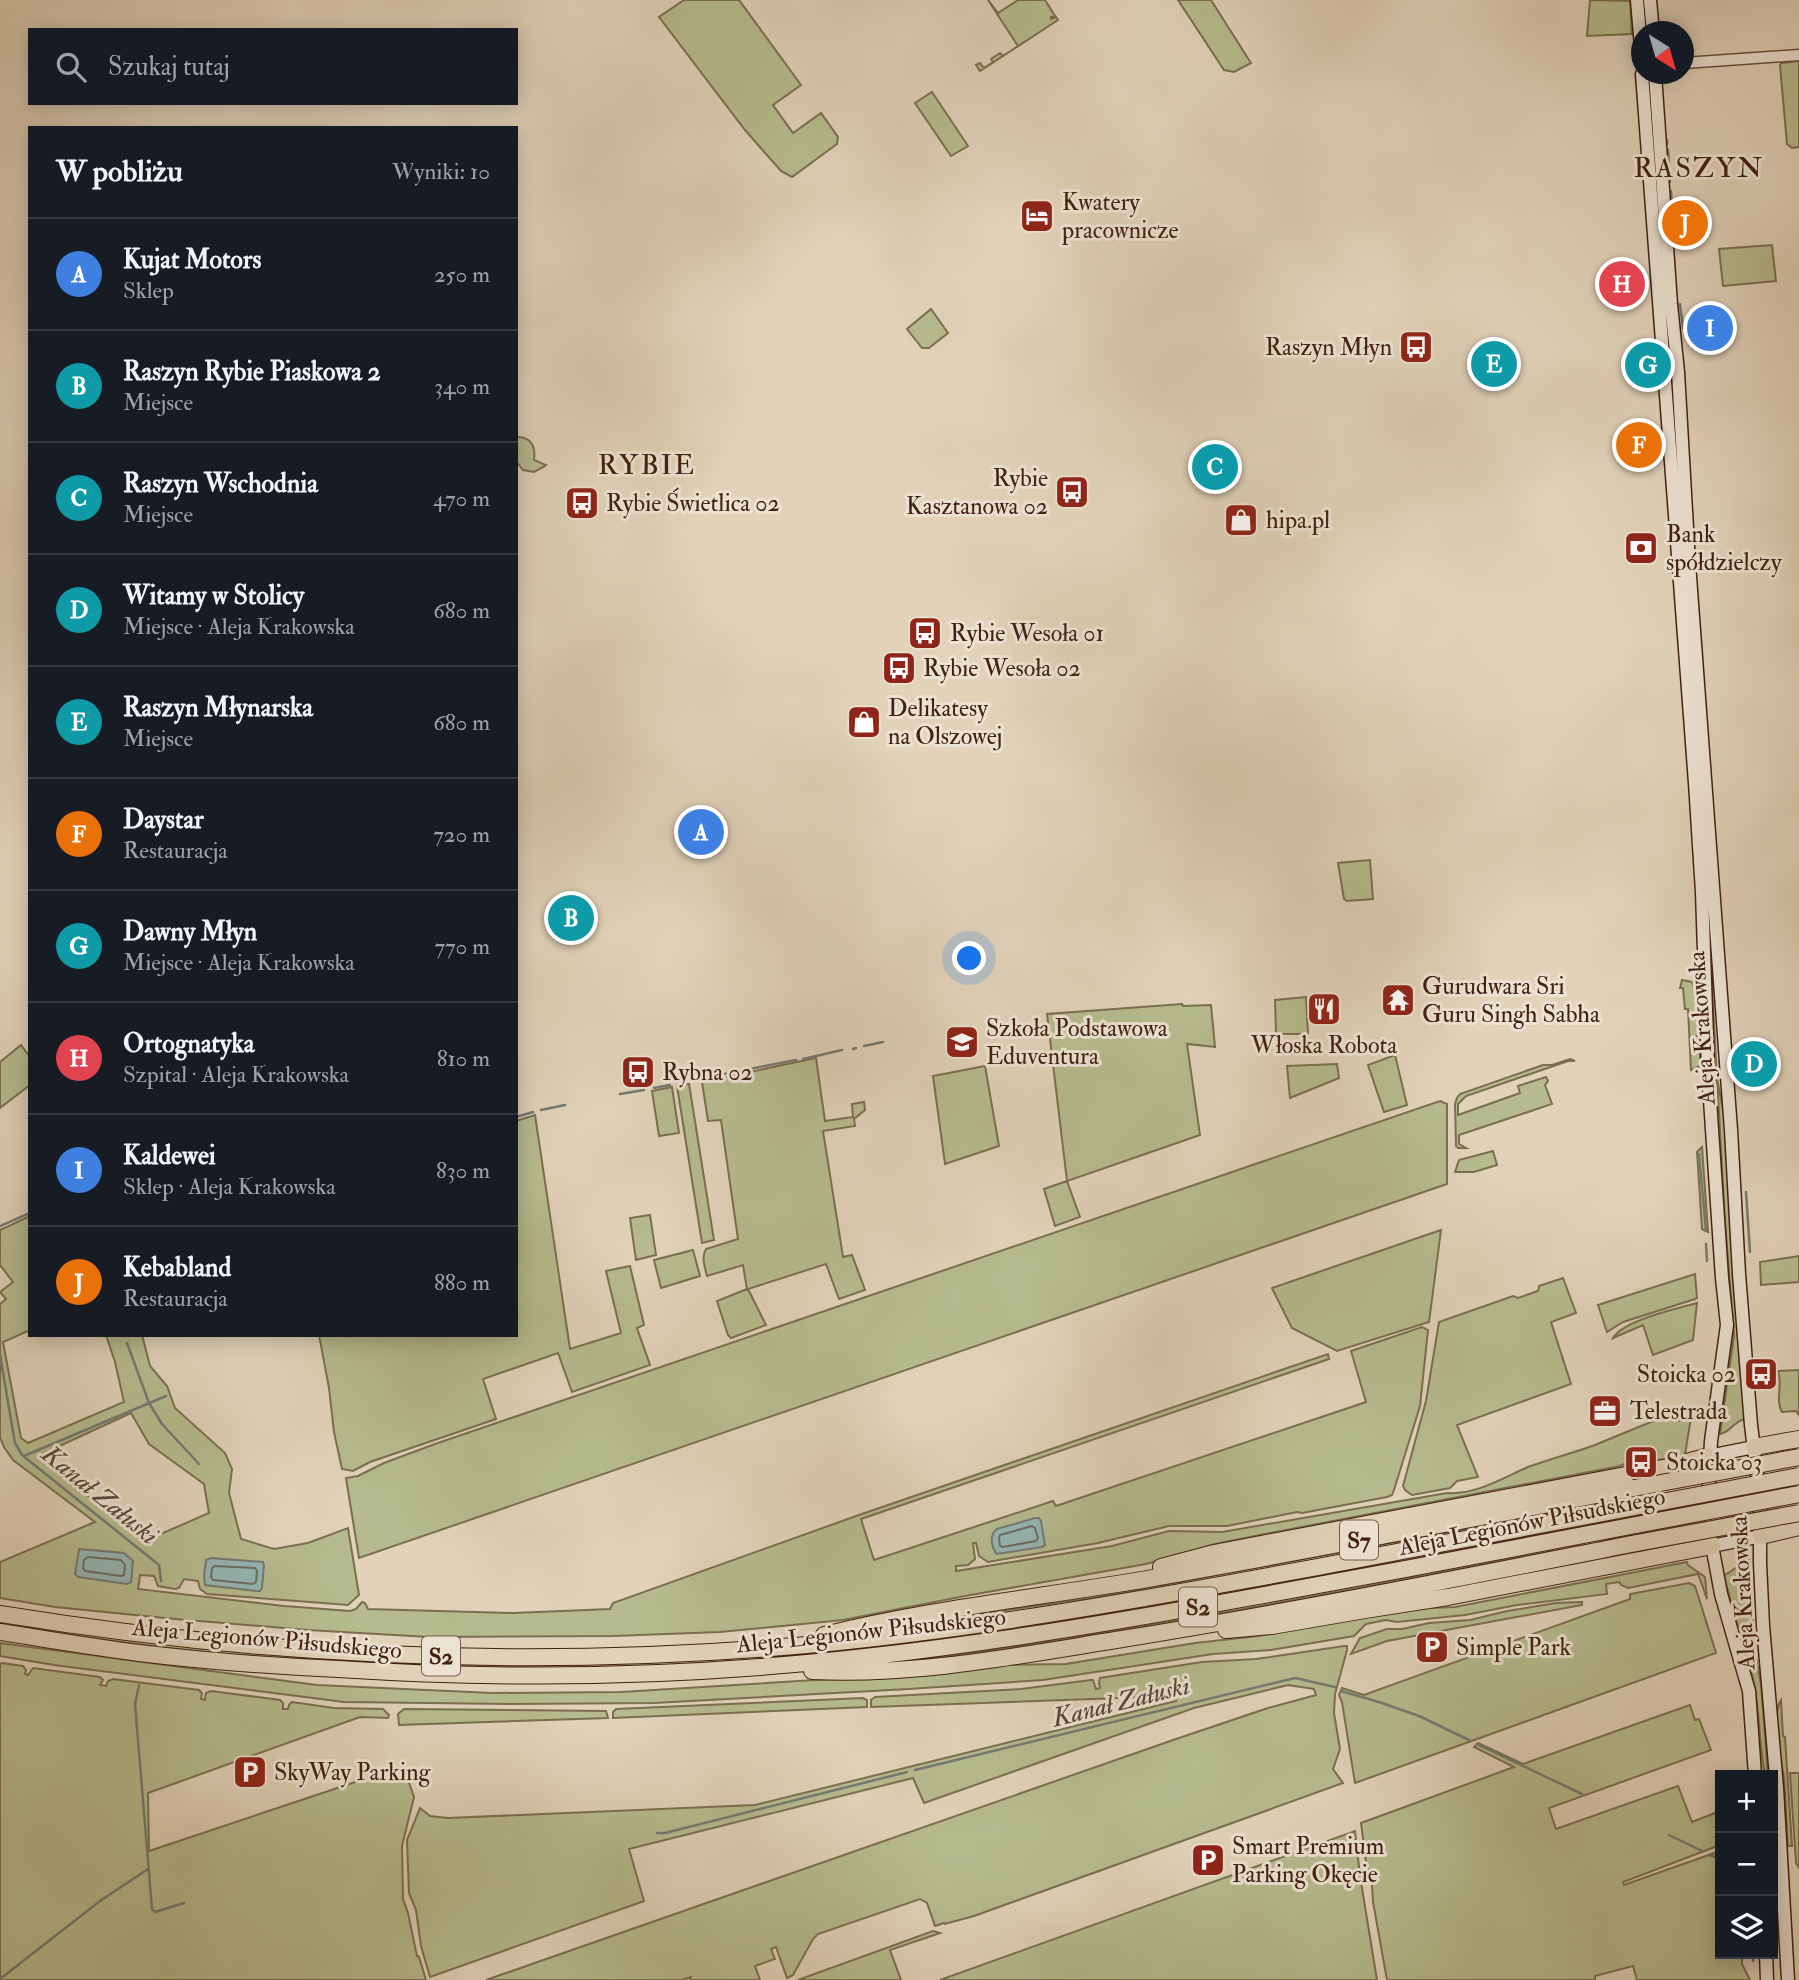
<!DOCTYPE html>
<html lang="pl">
<meta charset="utf-8">
<style>
body{margin:0;font-family:"IM FELL Double Pica",serif;background:#242831;color:#f1f3f6}
.controls{position:absolute;right:21px;bottom:21px;display:grid;overflow:hidden;border-radius:0px;box-shadow:0 4px 18px #0003}
.controls button{width:63px;height:63px;display:grid;place-items:center;padding:0;border:0;border-bottom:2px solid #363941;background:#171b24;color:#f1f3f6;font:35px sans-serif}
.compass{position:absolute;left:1631px;top:21px;width:63px;height:63px;border-radius:50%;background:#171b24;box-shadow:0 4px 18px #0003;rotate:143deg}
.you{position:absolute;left:970px;top:959px;width:24px;height:24px;margin:-18px;border:5px solid #fff;border-radius:50%;background:#1a73e8;box-shadow:0 0 0 10px #1a73e833}
.badge{display:grid;place-items:center;width:46px;height:46px;border-radius:50%;background:#db2777;color:#fff;font-size:23px;font-weight:700}
.pin{position:absolute;translate:-50% -50%;border:4px solid #fff;box-shadow:0 2px 7px #0006}
.list{margin:0;padding:0;list-style:none}
h2{display:flex;justify-content:space-between;align-items:center;height:91px;margin:0;padding:0 28px;font-size:30px}
h2 small{font-size:23px;font-weight:400;color:#9ea1a6}
.list li{display:grid;grid-template-columns:46px 1fr auto;gap:21px;align-items:center;box-sizing:border-box;height:112px;padding:0 28px;border-top:2px solid #363941}
.list b{display:block;font-size:26px;white-space:nowrap}
.list p{margin:0;font-size:23px;white-space:nowrap;color:#9ea1a6}
.list em{font-size:23px;font-style:normal;color:#9ea1a6}
.icon{flex:none;width:38px;height:38px;fill:none;stroke:currentColor;stroke-width:2;stroke-linecap:round;stroke-linejoin:round}
.map{position:relative;flex:none;width:1799px;height:1980px;overflow:hidden}
.search{position:absolute;background:#171b24;box-shadow:0 4px 18px #0003;left:28px;top:28px;width:490px;height:77px;display:flex;align-items:center;gap:18px;box-sizing:border-box;padding:0 24px;border-radius:0px;color:#9ea1a6;font-size:26px}
.panel{position:absolute;background:#171b24;box-shadow:0 4px 18px #0003;left:28px;top:126px;width:490px;height:1211px;border-radius:0px}
.map>svg:first-child{display:block}
.green{fill:#b5bb8e;stroke:#7c6e50;stroke-width:2;fill-rule:evenodd}
.water{fill:#95b6b4;stroke:#747a73;stroke-width:2}
.lines{fill:none;stroke-linecap:round;stroke-linejoin:round}
.shore{stroke:#6c6c62;stroke-width:2}
.stream{stroke:#747a73;stroke-width:2.5}
.tertiary-casing{stroke:#6a4d3b;stroke-width:13}
.secondary-casing{stroke:#422111;stroke-width:15}
.motorway-casing{stroke:#422111;stroke-width:18}
.tertiary{stroke:#ece2d2;stroke-width:10}
.secondary{stroke:#ece2d2;stroke-width:12}
.motorway{stroke:#e1d2b9;stroke-width:16}
.motorway-bridge-casing{stroke:#422111;stroke-width:18;stroke-linecap:butt}
.motorway-bridge{stroke:#e1d2b9;stroke-width:16}
.labels{text-anchor:middle;dominant-baseline:central;stroke-width:6;stroke-linejoin:round;paint-order:stroke}
.shield{fill:#ece2d2;stroke:#755b4b;stroke-width:2}
.shield-label{font-size:23px;font-weight:bold;fill:#422111}
.poi-label{font-size:24px;fill:#422111;stroke:#ece2d2;text-anchor:start}
.street-label{font-size:24px;fill:#422111;stroke:#ece2d2}
.water-label{font-size:26px;font-style:italic;fill:#57463a;stroke:#ece2d2}
.quarter-label{font-size:28px;letter-spacing:2px;fill:#422111;stroke:#ece2d2}
</style>
<div class="map">
<svg width="1799" height="1980" viewBox="0 0 1799 1980">
<rect width="100%" height="100%" fill="#e1d2b9"/>
<filter id="stains"><feTurbulence type="fractalNoise" baseFrequency=".00286" numOctaves="4"/><feColorMatrix values="0 0 0 0 .2 0 0 0 0 .09 0 0 0 0 .02 0 0 0 .5 -.17"/></filter>
<radialGradient id="worn" r=".72"><stop offset=".6" stop-color="#630" stop-opacity="0"/><stop offset="1" stop-color="#630" stop-opacity=".3"/></radialGradient>
<path class="green" d="M684,0H739L801,85L773,105L793,133L821,113L838,137L837,144L792,177L781,171L745,130L659,17Z
M988,0L998,13L1018,0H1045L1055,16L1051,17V19L1056,17L1058,20L980,71L976,65L980,63L984,68L993,62L991,59L1000,53L1003,56L1018,46Z
M1178,0H1211L1251,63L1234,72L1224,70Z
M1590,0L1630,1L1632,34L1587,36Z
M1799,61V147L1792,148L1787,144L1780,65L1781,63Z
M932,92L968,146L951,156L915,103Z
M1772,245L1776,281L1723,286L1719,249Z
M931,309L948,333L929,348H922L907,329Z
M516,437C531,436 536,447 534,460L546,465L545,466L534,472L523,470L516,461Z
M1370,860L1373,899L1347,901L1344,899L1338,863Z
M1682,980L1692,982L1697,994L1699,1035L1695,1037L1700,1054V1066L1691,1070L1688,1009H1685L1683,988H1680Z
M1712,988L1717,1078L1725,1121L1745,1419C1734,1421 1730,1433 1720,1434L1734,1336L1725,1221Z
M1306,997L1308,1034H1276L1275,1000Z
M1182,1004L1183,1006L1211,1005L1215,1047L1187,1044L1200,1135L1067,1181L1080,1217L1055,1226L1044,1189L1067,1181L1047,1014Z
M21,1045L30,1057V1085L0,1108V1062Z
M1395,1055L1407,1105L1384,1112L1368,1065Z
M816,1058L825,1121L853,1117L852,1104L864,1102L865,1110L854,1119L855,1126L823,1131L843,1257L852,1255L865,1290L839,1299L826,1264L748,1289L766,1325L731,1338L728,1335L717,1301L747,1289L743,1265L707,1276C705,1268 701,1257 706,1249L738,1239L721,1120L708,1121L702,1082Z
M1570,1059L1575,1061H1568L1466,1096L1458,1104V1115L1520,1093L1518,1086L1546,1077L1548,1081L1545,1085L1552,1104L1459,1135V1144L1466,1148H1458L1456,1146L1455,1104L1457,1098L1460,1094L1543,1065H1552Z
M1337,1064L1339,1078L1290,1098L1287,1066Z
M985,1066L999,1146L945,1164L933,1076Z
M689,1084L714,1240L702,1243L677,1086Z
M672,1087L679,1133L659,1136L652,1091Z
M1440,1101L1447,1104V1184L359,1558L346,1478L358,1476L384,1463L435,1444Z
M535,1115L570,1349L621,1333L606,1271L630,1266L644,1325L637,1328L650,1365L572,1392L558,1353L483,1379L496,1419L370,1462L353,1471L342,1469L334,1432L329,1388L319,1335H516V1121Z
M1702,1147L1708,1232L1702,1229L1697,1152Z
M1493,1151L1497,1165L1474,1172H1455L1459,1160Z
M650,1215L656,1255L636,1260L630,1218Z
M30,1216V1330L3,1342L21,1438L28,1443L124,1402L115,1362L106,1335H142L150,1366L167,1386L175,1408L225,1453L232,1469L229,1493L241,1539L274,1549L308,1543L348,1528L359,1595L348,1605L207,1594L200,1589L198,1581L184,1579L179,1588L175,1589L158,1586L154,1576L140,1575L138,1589L284,1606L350,1611L356,1609L362,1602L365,1603L368,1609L513,1613L610,1609L613,1603L859,1515L1328,1354L1329,1359L861,1519L874,1560L1053,1501L1056,1506L1366,1402L1351,1351L1422,1327L1428,1330L1420,1406L1394,1490L1392,1495L1387,1497L1302,1513L1297,1512L1227,1526H1169L1098,1543L988,1562L979,1556L976,1543H973L975,1559L968,1565L956,1566V1571L1112,1546L1169,1531L1222,1532L1447,1493C1476,1495 1503,1478 1528,1467C1550,1459 1573,1453 1595,1445C1620,1435 1644,1424 1670,1415L1679,1421L1691,1417L1685,1455L1681,1458L1644,1461L1643,1460L1629,1462L1620,1466L1260,1535L1215,1544L1146,1564L965,1596L843,1620L720,1632L613,1636L429,1637L308,1630L175,1619L55,1607L0,1598V1562L95,1522L13,1460L4,1447L0,1437V1304L6,1299L0,1292L13,1282L0,1265V1230ZM131,1413L149,1444L204,1484L209,1513L147,1540L124,1526L49,1463L42,1454Z
M1441,1230L1429,1322L1337,1351L1292,1328L1272,1288Z
M693,1250L700,1276L661,1288L654,1260Z
M1799,1256V1282L1761,1285L1760,1262Z
M1695,1274L1697,1298L1695,1299L1623,1322L1607,1332L1598,1305Z
M1563,1278L1576,1313L1551,1322L1571,1384L1457,1425L1478,1477L1457,1481L1450,1488L1412,1495L1405,1490L1403,1486L1426,1401L1439,1322L1513,1296L1518,1298L1538,1291L1539,1286Z
M1697,1303L1693,1340L1653,1355L1643,1325L1613,1338C1624,1320 1676,1309 1697,1303Z
M1799,1370V1415L1796,1411L1782,1412C1775,1400 1783,1385 1778,1371Z
M1626,1495L1627,1499L1098,1597L894,1626Z
M1628,1515L1629,1519C1493,1545 1358,1571 1223,1595C1085,1620 946,1644 806,1656C607,1674 404,1673 205,1652C136,1645 68,1635 0,1625V1622L55,1630L224,1650L807,1651Z
M1628,1537L1629,1540L1061,1644L898,1663C1143,1632 1385,1582 1628,1537Z
M1749,1560L1754,1648L1761,1684L1768,1775H1765C1759,1745 1760,1715 1754,1684C1746,1647 1732,1612 1724,1575C1734,1572 1739,1562 1749,1560Z
M1687,1562L1688,1565L1705,1577L1707,1599L1698,1574L1628,1588L1621,1585L1619,1582L1606,1584L1607,1594L1517,1605L1465,1615L1397,1622L1386,1620L1366,1624L1354,1636L1271,1650L1213,1654L1043,1680L909,1689L654,1703L511,1704L344,1702L54,1665L0,1656V1643L317,1685L492,1693L621,1692L815,1680L901,1677L1007,1665L1066,1664L1195,1643L1258,1636L1407,1609L1455,1607Z
M1689,1583L1695,1586L1716,1653L1355,1783L1342,1702L1339,1695L1342,1688L1364,1695L1630,1599V1594Z
M1582,1602V1605L1387,1641L1351,1654L1360,1638L1387,1629H1402L1429,1623L1470,1620L1507,1611L1556,1603Z
M1344,1646H1347V1650L1335,1694L1334,1713L1340,1749L1333,1769L1343,1783L974,1916L945,1924L944,1923L935,1926L927,1903L920,1899L818,1934L813,1939L793,1975L787,1978L776,1947L771,1949L775,1959L755,1966L760,1980H690L691,1977L682,1980H486L1176,1739L1268,1708L1316,1695L1314,1689L1288,1685L1194,1708L924,1803L913,1778L629,1849L644,1901L430,1977L421,1946L416,1910L409,1893L407,1840L420,1808L430,1816L448,1818L755,1805L1176,1701L1175,1696L871,1707V1700L875,1697L1021,1689L1091,1680H1093L1096,1689L1100,1688L1099,1682L1100,1678L1202,1662L1256,1659Z
M2,1663L23,1666L26,1670L25,1674L28,1675L33,1668L100,1677L103,1680L100,1685L106,1686L108,1681L113,1679L199,1690L202,1693L201,1699L205,1700L206,1693L211,1691L280,1700L283,1703V1709H288L289,1705L292,1702L334,1708L383,1709L389,1715L388,1718L360,1717L148,1793L149,1851L403,1766L414,1797L402,1846L403,1899L408,1913L417,1956L419,1957L426,1980H0V1664Z
M863,1698L867,1700V1707L613,1718V1712L616,1709Z
M1781,1700L1783,1736L1785,1737L1792,1846H1788C1786,1824 1786,1802 1784,1780C1782,1761 1771,1715 1781,1700Z
M1690,1705L1695,1720L1699,1719L1711,1750L1549,1808L1556,1829L1678,1786L1692,1822L1720,1811V1845L1623,1882L1624,1885L1720,1851V1954H1742V1964L1750,1980H1637L1633,1966L1595,1976V1980H1387L1373,1902L1371,1869L1367,1870L1361,1823L1514,1767L1474,1747L1478,1743L1523,1764Z
M404,1709L606,1711L608,1718L399,1725L398,1714Z
M1790,1773H1799V1868L1796,1863Z
M1355,1831L1360,1876L1377,1980H940Z
M933,1931L940,1933L890,1950L901,1980H798Z"/>
<path class="water" d="M1035,1518H1039L1041,1521L1045,1545L1042,1547L997,1554C991,1547 989,1535 997,1529Z
M79,1549L124,1553L133,1561L131,1582L127,1584L78,1577L75,1574Z
M211,1558L263,1562L264,1565L262,1588L260,1591H257L205,1585L204,1576L206,1560Z"/>
<g class="lines">
<path class="shore" d="M1032,1526L1035,1528L1038,1538L1036,1541L1003,1547L1000,1546L999,1538L1000,1535Z
M88,1557L121,1560L125,1565L124,1575L121,1576L85,1571L83,1568L84,1560Z
M215,1566L255,1568L257,1571L256,1582L253,1584L213,1580L211,1577L212,1568Z"/>
<path class="stream" d="M1667,140V144
M1668,150L1669,165
M1669,171L1670,182
M1671,191L1672,210
M1674,228L1675,244
M1680,304L1683,328
M864,1046L883,1042
M853,1049L856,1048
M803,1059L842,1050
M708,1077L796,1060
M695,1080L703,1079
M678,1084L685,1082
M654,1088L670,1085
M620,1094L644,1090
M541,1110L565,1105
M516,1117L533,1112
M1699,1154L1706,1231
M1746,1192L1750,1252
M0,1226L30,1213
M1706,1244L1707,1261
M127,1343L149,1403L162,1424L199,1464
M0,1355L15,1443L22,1455L159,1565L161,1581
M24,1456L166,1396
M139,1685L135,1704L152,1909L155,1912L184,1903
M1341,1691L1379,1702L1419,1716L1469,1740
M1479,1745L1582,1794
M915,1770L1295,1678L1335,1687
M657,1833H665L907,1772
M1669,1835L1702,1851
M1710,1855L1720,1859
M1753,1954V1961
M0,1979L100,1901L148,1869"/>
<g class="tertiary-casing">
<path id="tertiary" d="M1684,63L1799,55"/>
</g>
<g class="secondary-casing">
<path id="secondary" d="M1637,0L1642,59
M1650,0L1653,32
M1642,74L1695,783L1702,892L1708,1070L1722,1278L1727,1325L1711,1441L1708,1500
M1655,74L1671,304L1678,372L1689,563L1731,1130L1739,1274L1751,1425L1760,1498V1563L1763,1626L1777,1788L1788,1980
M1709,1456L1754,1447
M1711,1540L1721,1594L1749,1691L1755,1775
M1712,1546L1761,1536
M1766,1954L1767,1980"/>
</g>
<g class="motorway-casing">
<path id="motorway" d="M1754,1447L1799,1439
M1761,1536L1799,1527
M1161,1567L1214,1553L1668,1467L1709,1456
M0,1614C270,1658 546,1669 818,1644C953,1631 1086,1609 1219,1585C1358,1560 1497,1533 1635,1507
M1226,1630L1272,1626L1365,1610L1448,1597L1712,1546
M0,1632C46,1639 93,1647 139,1653C205,1661 272,1666 338,1669C478,1678 620,1678 760,1667C926,1654 1089,1627 1253,1597C1381,1574 1508,1550 1636,1525
M824,1635C932,1608 1044,1597 1153,1578C1314,1550 1474,1518 1634,1488
M812,1671C914,1676 1016,1656 1116,1640C1291,1612 1464,1577 1637,1543"/>
</g>
<use href="#tertiary" class="tertiary"/>
<use href="#secondary" class="secondary"/>
<use href="#motorway" class="motorway"/>
<g class="motorway-bridge-casing">
<path id="motorway-bridge" d="M1634,1488L1799,1457
M1635,1507L1799,1476
M1636,1525L1799,1494
M1637,1543L1799,1513"/>
</g>
<use href="#motorway-bridge" class="motorway-bridge"/>
</g>
<defs>
<g id="hotel-square" transform="scale(1.75)"><rect x="-9" y="-9" width="18" height="18" rx="4" fill="#8f2418" stroke="#ece2d2"/><path d="M-6-4.5h1.5V1H6V5H4.5V3h-9V5H-6ZM-4 0a1.8 1.8 0 1 1 3.6 0ZM.5 0V-2.5h3Q6-2.5 6 0Z" fill="#fff"/></g>
<g id="bus-square" transform="scale(1.75)"><rect x="-9" y="-9" width="18" height="18" rx="4" fill="#8f2418" stroke="#ece2d2"/><path d="M-5-6H5V4H4V6H2V4H-2V6H-4V4H-5ZM-3.5-4V0h7V-4ZM-3.5 1.2v1.5H-2V1.2ZM2 1.2v1.5H3.5V1.2Z" fill="#fff"/></g>
<g id="shop-square" transform="scale(1.75)"><rect x="-9" y="-9" width="18" height="18" rx="4" fill="#8f2418" stroke="#ece2d2"/><path d="M-5-2.5h2.3a2.7 3.5 0 0 1 5.4 0H5L5.5 6h-11ZM-1.5-2.5h3a1.5 2.3 0 0 0-3 0Z" fill="#fff"/></g>
<g id="bank-square" transform="scale(1.75)"><rect x="-9" y="-9" width="18" height="18" rx="4" fill="#8f2418" stroke="#ece2d2"/><path d="M-6-4H6V4H-6ZM0-2.3a2.3 2.3 0 1 0 0 4.6a2.3 2.3 0 1 0 0-4.6Z" fill="#fff"/></g>
<g id="temple-square" transform="scale(1.75)"><rect x="-9" y="-9" width="18" height="18" rx="4" fill="#8f2418" stroke="#ece2d2"/><path d="M0-6L5-2H3V0L6.5 2.5H4V6H1.5V3h-3V6H-4V2.5H-6.5L-3 0V-2H-5Z" fill="#fff"/></g>
<g id="restaurant-square" transform="scale(1.75)"><rect x="-9" y="-9" width="18" height="18" rx="4" fill="#8f2418" stroke="#ece2d2"/><path d="M-5-6h1v4h1v-4h1v4h1v-4h1v5L-1.5 .5V6h-2V.5L-5-1ZM5-6V6H3V1.5H1.5Q1.5-4 5-6Z" fill="#fff"/></g>
<g id="school-square" transform="scale(1.75)"><rect x="-9" y="-9" width="18" height="18" rx="4" fill="#8f2418" stroke="#ece2d2"/><path d="M0-5L7-2L0 1L-7-2ZM-4 1L0 2.5L4 1V4Q0 6-4 4Z" fill="#fff"/></g>
<g id="office-square" transform="scale(1.75)"><rect x="-9" y="-9" width="18" height="18" rx="4" fill="#8f2418" stroke="#ece2d2"/><path d="M-6-3h4V-5.5h4V-3h4V5H-6ZM-1-4.5V-3h2v-1.5ZM-6 0V1H6V0Z" fill="#fff"/></g>
<g id="parking-square" transform="scale(1.75)"><rect x="-9" y="-9" width="18" height="18" rx="4" fill="#8f2418" stroke="#ece2d2"/><path d="M-3.5-5.5H1a3.5 3.5 0 0 1 0 7H-1V5.5H-3.5ZM-1-3.4V-.6H.8a1.4 1.4 0 0 0 0-2.8Z" fill="#fff"/></g>
</defs>
<g fill-rule="evenodd">
<use href="#hotel-square" x="1037" y="216"/>
<use href="#bus-square" x="1416" y="347"/>
<use href="#bus-square" x="1072" y="492"/>
<use href="#bus-square" x="582" y="503"/>
<use href="#shop-square" x="1241" y="520"/>
<use href="#bank-square" x="1641" y="548"/>
<use href="#bus-square" x="925" y="633"/>
<use href="#bus-square" x="899" y="668"/>
<use href="#shop-square" x="864" y="722"/>
<use href="#temple-square" x="1398" y="1000"/>
<use href="#restaurant-square" x="1324" y="1009"/>
<use href="#school-square" x="962" y="1042"/>
<use href="#bus-square" x="638" y="1072"/>
<use href="#bus-square" x="1761" y="1374"/>
<use href="#office-square" x="1605" y="1411"/>
<use href="#bus-square" x="1641" y="1462"/>
<use href="#parking-square" x="1432" y="1647"/>
<use href="#parking-square" x="250" y="1772"/>
<use href="#parking-square" x="1208" y="1860"/>
</g>
<g class="labels">
<g class="shield">
<rect x="1340" y="1520.5" width="38" height="39" rx="5"/>
<rect x="1179" y="1587.5" width="38" height="39" rx="5"/>
<rect x="422" y="1636.5" width="38" height="39" rx="5"/>
</g>
<g class="shield-label">
<text x="1359" y="1540">S7</text>
<text x="1198" y="1607">S2</text>
<text x="441" y="1656">S2</text>
</g>
<g class="poi-label">
<text x="1062" y="202">Kwatery<tspan x="1062" dy="28">pracownicze</tspan></text>
<text x="1392" y="347" text-anchor="end">Raszyn Młyn</text>
<text x="1048" y="478" text-anchor="end">Rybie<tspan x="1048" dy="28">Kasztanowa 02</tspan></text>
<text x="606" y="503">Rybie Świetlica 02</text>
<text x="1266" y="520">hipa.pl</text>
<text x="1666" y="534">Bank<tspan x="1666" dy="28">spółdzielczy</tspan></text>
<text x="950" y="633">Rybie Wesoła 01</text>
<text x="923" y="668">Rybie Wesoła 02</text>
<text x="888" y="708">Delikatesy<tspan x="888" dy="28">na Olszowej</tspan></text>
<text x="1422" y="986">Gurudwara Sri<tspan x="1422" dy="28">Guru Singh Sabha</tspan></text>
<text x="986" y="1028">Szkoła Podstawowa<tspan x="986" dy="28">Eduventura</tspan></text>
<text x="1324" y="1045" text-anchor="middle">Włoska Robota</text>
<text x="662" y="1072">Rybna 02</text>
<text x="1736" y="1374" text-anchor="end">Stoicka 02</text>
<text x="1630" y="1411">Telestrada</text>
<text x="1666" y="1462">Stoicka 03</text>
<text x="1456" y="1647">Simple Park</text>
<text x="274" y="1772">SkyWay Parking</text>
<text x="1232" y="1846">Smart Premium<tspan x="1232" dy="28">Parking Okęcie</tspan></text>
</g>
<g class="street-label">
<text transform="translate(1702 1028) rotate(-94)">Aleja Krakowska</text>
<text transform="translate(1532 1522) rotate(-11)">Aleja Legionów Piłsudskiego</text>
<text transform="translate(1743 1593) rotate(-93)">Aleja Krakowska</text>
<text transform="translate(871 1631) rotate(-6)">Aleja Legionów Piłsudskiego</text>
<text transform="translate(267 1639) rotate(5)">Aleja Legionów Piłsudskiego</text>
</g>
<g class="water-label">
<text transform="translate(100 1495) rotate(39)">Kanał Załuski</text>
<text transform="translate(1121 1702) rotate(-14)">Kanał Załuski</text>
</g>
<g class="quarter-label">
<text x="1699" y="168">RASZYN</text>
<text x="647" y="465">RYBIE</text>
</g>
</g>
<rect width="100%" height="100%" filter="url(#stains)"/>
<rect width="100%" height="100%" fill="url(#worn)"/>
</svg>
<div class="controls">
<button>+</button>
<button>−</button>
<button><svg class="icon" aria-label="layers" viewBox="0 0 24 24"><path d="M12 4l9 5-9 5-9-5zM3 14l9 5 9-5"/></svg></button>
</div>
<svg class="compass" viewBox="-18 -18 36 36"><path d="M0-13l5 13h-10z" fill="#e53935"/><path d="M0 13l5-13h-10z" fill="#9ea1a6"/></svg>
<div class="you"></div>
<div class="pin badge" style="left:701px;top:832px;background:#3f7fe0">A</div>
<div class="pin badge" style="left:571px;top:918px;background:#0f9aa8">B</div>
<div class="pin badge" style="left:1215px;top:467px;background:#0f9aa8">C</div>
<div class="pin badge" style="left:1754px;top:1064px;background:#0f9aa8">D</div>
<div class="pin badge" style="left:1494px;top:364px;background:#0f9aa8">E</div>
<div class="pin badge" style="left:1639px;top:445px;background:#e8710a">F</div>
<div class="pin badge" style="left:1648px;top:365px;background:#0f9aa8">G</div>
<div class="pin badge" style="left:1622px;top:284px;background:#e0444e">H</div>
<div class="pin badge" style="left:1710px;top:328px;background:#3f7fe0">I</div>
<div class="pin badge" style="left:1685px;top:223px;background:#e8710a">J</div>
<div class="search"><svg class="icon" aria-label="search" viewBox="0 0 24 24"><circle cx="10" cy="10" r="6"/><path d="M15 15l6 6"/></svg>Szukaj tutaj</div>
<section class="panel">
<h2>W pobliżu<small>Wyniki: 10</small></h2>
<ul class="list">
<li><span class="badge" style="background:#3f7fe0">A</span><div><b>Kujat Motors</b><p>Sklep</p></div><em>250 m</em></li>
<li><span class="badge" style="background:#0f9aa8">B</span><div><b>Raszyn Rybie Piaskowa 2</b><p>Miejsce</p></div><em>340 m</em></li>
<li><span class="badge" style="background:#0f9aa8">C</span><div><b>Raszyn Wschodnia</b><p>Miejsce</p></div><em>470 m</em></li>
<li><span class="badge" style="background:#0f9aa8">D</span><div><b>Witamy w Stolicy</b><p>Miejsce · Aleja Krakowska</p></div><em>680 m</em></li>
<li><span class="badge" style="background:#0f9aa8">E</span><div><b>Raszyn Młynarska</b><p>Miejsce</p></div><em>680 m</em></li>
<li><span class="badge" style="background:#e8710a">F</span><div><b>Daystar</b><p>Restauracja</p></div><em>720 m</em></li>
<li><span class="badge" style="background:#0f9aa8">G</span><div><b>Dawny Młyn</b><p>Miejsce · Aleja Krakowska</p></div><em>770 m</em></li>
<li><span class="badge" style="background:#e0444e">H</span><div><b>Ortognatyka</b><p>Szpital · Aleja Krakowska</p></div><em>810 m</em></li>
<li><span class="badge" style="background:#3f7fe0">I</span><div><b>Kaldewei</b><p>Sklep · Aleja Krakowska</p></div><em>830 m</em></li>
<li><span class="badge" style="background:#e8710a">J</span><div><b>Kebabland</b><p>Restauracja</p></div><em>880 m</em></li>
</ul>
</section>
</div>
